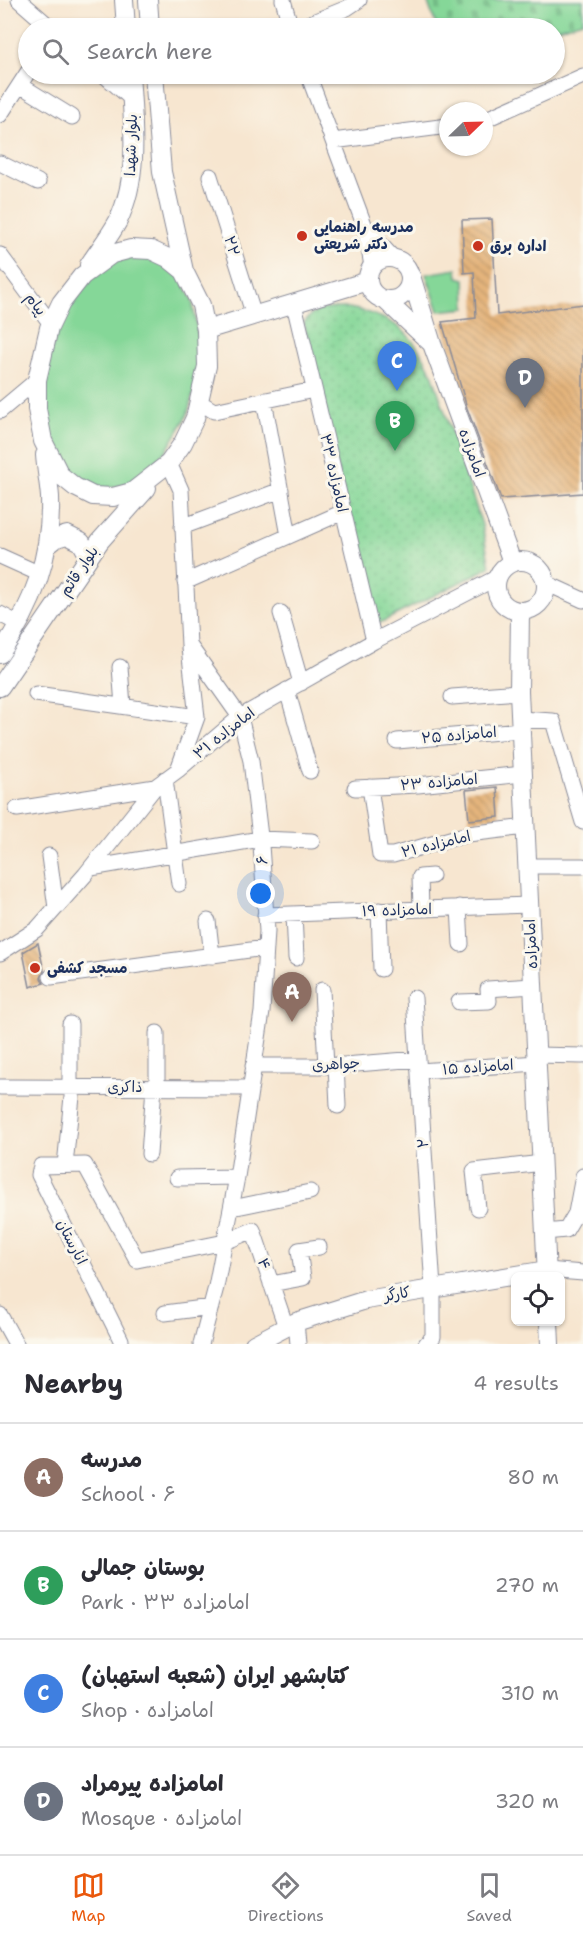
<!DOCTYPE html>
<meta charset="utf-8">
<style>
body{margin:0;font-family:"Shantell Sans","Playpen Sans Arabic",sans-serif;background:#f7f7f7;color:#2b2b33}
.controls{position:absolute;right:18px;bottom:18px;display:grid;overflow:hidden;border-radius:9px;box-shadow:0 2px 4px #0004}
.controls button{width:54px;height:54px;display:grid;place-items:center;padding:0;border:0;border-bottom:2px solid #e1e1e2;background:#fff;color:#2b2b33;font:30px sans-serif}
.compass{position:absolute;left:439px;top:102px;width:54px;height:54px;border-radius:50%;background:#fff;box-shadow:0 2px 4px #0004;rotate:67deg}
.you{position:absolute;left:261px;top:894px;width:21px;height:21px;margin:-15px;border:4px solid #fff;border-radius:50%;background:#1a73e8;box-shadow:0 0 0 9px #1a73e833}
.badge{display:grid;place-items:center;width:39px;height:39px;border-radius:50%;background:#ea580c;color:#fff;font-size:20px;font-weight:700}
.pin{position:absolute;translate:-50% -50px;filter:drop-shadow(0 2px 3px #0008)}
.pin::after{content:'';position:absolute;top:32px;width:21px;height:18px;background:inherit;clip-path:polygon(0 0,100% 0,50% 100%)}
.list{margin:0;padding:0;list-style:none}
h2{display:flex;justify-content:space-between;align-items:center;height:78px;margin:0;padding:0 24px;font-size:26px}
h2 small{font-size:20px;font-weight:400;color:#7c7c81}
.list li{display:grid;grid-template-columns:39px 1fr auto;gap:18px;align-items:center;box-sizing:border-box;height:108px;padding:0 24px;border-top:2px solid #e1e1e2}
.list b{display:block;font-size:22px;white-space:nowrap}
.list p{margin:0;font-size:20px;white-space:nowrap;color:#7c7c81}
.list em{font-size:20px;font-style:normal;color:#7c7c81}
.icon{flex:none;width:33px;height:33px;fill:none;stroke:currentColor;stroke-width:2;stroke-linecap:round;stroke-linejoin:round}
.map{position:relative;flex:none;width:583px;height:1344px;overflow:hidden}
.search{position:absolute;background:#fff;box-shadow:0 2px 4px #0004;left:18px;right:18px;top:18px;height:66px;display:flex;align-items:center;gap:15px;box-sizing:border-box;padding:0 21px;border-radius:33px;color:#7c7c81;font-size:22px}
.sheet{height:510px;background:#fff}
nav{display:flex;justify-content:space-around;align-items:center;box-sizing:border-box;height:84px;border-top:2px solid #e1e1e2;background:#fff;font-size:16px;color:#7c7c81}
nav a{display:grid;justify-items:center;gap:3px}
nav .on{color:#ea580c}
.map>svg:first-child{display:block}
.green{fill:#85d798;stroke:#50837b;stroke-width:1.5}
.cemetery{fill:url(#cemetery-stones);stroke:#50837b;stroke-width:1.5}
.park{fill:url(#park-dots);stroke:#50837b;stroke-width:1.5}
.building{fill:url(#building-back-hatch)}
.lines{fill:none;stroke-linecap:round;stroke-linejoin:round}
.minor-casing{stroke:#898a97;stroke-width:17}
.major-casing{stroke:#898a97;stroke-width:20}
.minor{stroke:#fff;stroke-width:15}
.major{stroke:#fff;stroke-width:18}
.poi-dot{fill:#c8321e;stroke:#fbf7ec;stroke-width:2}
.labels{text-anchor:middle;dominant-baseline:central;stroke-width:6;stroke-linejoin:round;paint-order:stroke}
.street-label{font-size:15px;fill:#1b2f5e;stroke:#fbf7ec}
.poi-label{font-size:15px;font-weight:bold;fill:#1b2f5e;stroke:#fbf7ec;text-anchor:start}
</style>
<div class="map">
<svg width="583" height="1344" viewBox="0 0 583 1344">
<defs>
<pattern id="cemetery-stones" width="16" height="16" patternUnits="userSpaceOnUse" patternTransform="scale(1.5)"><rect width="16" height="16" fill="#85d798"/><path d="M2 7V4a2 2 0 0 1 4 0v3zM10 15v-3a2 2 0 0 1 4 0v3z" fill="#72b985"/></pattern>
<pattern id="park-dots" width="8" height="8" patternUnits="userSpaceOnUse" patternTransform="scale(1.5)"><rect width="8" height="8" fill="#85d798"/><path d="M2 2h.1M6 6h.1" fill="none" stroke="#72b985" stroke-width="1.8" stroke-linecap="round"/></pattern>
<pattern id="building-back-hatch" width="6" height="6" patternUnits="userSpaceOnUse" patternTransform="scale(1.5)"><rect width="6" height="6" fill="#e4b47b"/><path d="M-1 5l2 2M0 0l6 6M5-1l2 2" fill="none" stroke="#c39b6d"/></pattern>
</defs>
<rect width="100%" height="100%" fill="#fbf7ec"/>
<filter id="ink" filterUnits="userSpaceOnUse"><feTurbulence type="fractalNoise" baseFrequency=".0167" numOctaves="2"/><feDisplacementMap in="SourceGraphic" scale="12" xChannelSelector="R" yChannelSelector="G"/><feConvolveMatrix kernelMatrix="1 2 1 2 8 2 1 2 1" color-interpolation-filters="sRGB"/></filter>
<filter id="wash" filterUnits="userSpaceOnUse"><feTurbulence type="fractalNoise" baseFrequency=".008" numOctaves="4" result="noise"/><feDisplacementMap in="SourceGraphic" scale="24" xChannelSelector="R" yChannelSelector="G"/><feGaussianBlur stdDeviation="1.35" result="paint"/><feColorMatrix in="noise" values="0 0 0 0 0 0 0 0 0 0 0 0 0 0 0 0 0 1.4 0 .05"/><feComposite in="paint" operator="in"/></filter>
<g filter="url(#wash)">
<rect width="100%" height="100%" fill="#f7e6d0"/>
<path class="green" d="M145,256L165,264L181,278L192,299L200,348L198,376L187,416L167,450L138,478L121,486L102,489L86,484L75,476L63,462L54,446L47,426L44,405L47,363L61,320L78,292L102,269L117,259Z
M457,269L458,277L465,279L466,308L439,311L426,274Z"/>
<path class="cemetery" d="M427,0H583V21L555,29L437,28Z"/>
<path class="park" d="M349,308C395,317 414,333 433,376L482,525L490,567L382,622L372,623L304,323C314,306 331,308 349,308Z"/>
<g id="blocks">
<path class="building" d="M492,219L497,315L583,304V493L501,499L467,408L442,322L476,318L474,272L464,273L462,220Z
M497,787L499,817L469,820L466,790Z
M38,943L44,971L41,978L44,983L30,987L23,952Z"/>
</g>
</g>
<g filter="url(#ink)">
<use href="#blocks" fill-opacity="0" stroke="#898a97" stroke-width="1.5"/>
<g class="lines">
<g class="minor-casing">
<path id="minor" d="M19,0L51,28
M283,0L291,28
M298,28L347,8L359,0
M103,74L132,99
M308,74L365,227L372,266
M20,85L72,117
M0,115L28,72
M484,120L583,76
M333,141L448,126
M0,163L38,182
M210,176L254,316
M365,227L393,258
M0,255L51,324
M294,304L374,641
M264,400L289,536
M199,402L214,411L314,390
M0,411L37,380
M169,463L181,490L189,645L240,717L251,761L261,845L267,931L262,1012L237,1177L216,1287L201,1344
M182,527L281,490
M0,556L40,574
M185,582L343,512
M546,583L583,600
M281,613L301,683
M0,614L19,624
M120,667L123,706
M287,690L310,771
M36,694L197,717
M452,697L519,692
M520,719L553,721L583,822
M397,741L521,730
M179,767L197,717L189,648
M165,779L179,884
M370,787L380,855H393L468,834L526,827
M355,788L418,785L523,774
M17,809L155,787
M49,856L56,908
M527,866H583
M91,868L260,839L312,841
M459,907L461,944
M421,909L420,877L432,876
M379,910L381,969
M294,914L296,958
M265,915L529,905
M208,921L212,956
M0,953L37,929L85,875L155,787L178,770L240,717L374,641L498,577
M51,977L265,948
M322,990L326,1066
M414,998L433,1288V1337L426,1344
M459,1002L489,1001L488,989L533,986
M70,1024V1087
M157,1033V1087
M536,1055L583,1056
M336,1065L338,1106
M253,1066H332L418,1059
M419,1071L537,1063
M0,1087L250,1088
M149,1154L154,1087
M65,1165L73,1087
M177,1178L237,1177
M232,1208L310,1192
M478,1208L474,1171L542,1163
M576,1213L583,1176
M545,1232L566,1230L576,1213H583
M547,1270L583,1273
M271,1284L303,1278L299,1250L319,1247
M165,1313L211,1307
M0,1315L16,1344
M296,1322L298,1344
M121,1344V1340L39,1175L41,1166L85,1165L137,1260L225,1242L253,1230L286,1327"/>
</g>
<g class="major-casing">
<path id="major" d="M124,0L126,28
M148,0L150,28
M154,74L162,172L184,271L201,305L206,330L207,366L195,418L183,443L169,463L132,492L113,497L93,496L75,487L60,475L43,441L37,409V380L49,328L61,303L82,276L112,254L131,249L151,250L168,258L184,271
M368 279a21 21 0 1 1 42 0a21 21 0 1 1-42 0Z
M89,265C98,251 110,236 118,221C140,176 133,122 130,74
M411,276L432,344L512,562
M385,300L431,343
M206,330L368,281
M48,545L57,538L67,535L81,542L89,556
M496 586a25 25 0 1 1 50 0a25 25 0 1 1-50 0Z
M520,611L519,692L547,1276
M0,654C33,606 52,556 50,497C49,483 46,469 45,455
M0,687L100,541L147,488
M549,1322L550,1344
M254,1344L296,1322L366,1300L547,1270"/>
</g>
<use href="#minor" class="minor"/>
<use href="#major" class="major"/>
</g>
</g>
<g class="poi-dot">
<circle cx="302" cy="236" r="6"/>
<circle cx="478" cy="246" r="6"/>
<circle cx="35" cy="968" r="6"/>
</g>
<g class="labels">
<g class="street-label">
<text transform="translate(131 145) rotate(-88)">بلوار شهدا</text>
<text transform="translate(232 246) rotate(73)">۲۲</text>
<text transform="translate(36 304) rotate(53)">پیام</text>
<text transform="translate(472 453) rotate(70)">امامزاده</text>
<text transform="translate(334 473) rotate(77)">امامزاده ۳۳</text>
<text transform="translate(79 571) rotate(-56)">بلوار قائم</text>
<text transform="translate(224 733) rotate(-38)">امامزاده ۳۱</text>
<text transform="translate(459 735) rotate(-5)">امامزاده ۲۵</text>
<text transform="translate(439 782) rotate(-5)">امامزاده ۲۳</text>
<text transform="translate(436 844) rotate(-14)">امامزاده ۲۱</text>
<text transform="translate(262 860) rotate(-94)">۶</text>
<text transform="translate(397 910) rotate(-2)">امامزاده ۱۹</text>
<text transform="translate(531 944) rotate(-93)">امامزاده</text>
<text transform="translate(336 1064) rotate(-3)">جواهری</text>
<text transform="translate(478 1067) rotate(-4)">امامزاده ۱۵</text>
<text x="125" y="1087">ذاکری</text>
<text transform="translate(423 1143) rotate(-94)">۲</text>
<text transform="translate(72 1242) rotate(63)">انارستان</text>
<text transform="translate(264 1264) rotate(71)">۴</text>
<text transform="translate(397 1294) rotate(-10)">کارگر</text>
</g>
<g class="poi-label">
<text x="314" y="227">مدرسه راهنمایی<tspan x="314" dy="17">دکتر شریعتی</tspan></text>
<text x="490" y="246">اداره برق</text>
<text x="47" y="968">مسجد کشفی</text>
</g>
</g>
</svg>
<div class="controls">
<button><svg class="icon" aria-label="locate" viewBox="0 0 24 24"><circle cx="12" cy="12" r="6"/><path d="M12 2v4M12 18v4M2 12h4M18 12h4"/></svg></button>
</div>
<svg class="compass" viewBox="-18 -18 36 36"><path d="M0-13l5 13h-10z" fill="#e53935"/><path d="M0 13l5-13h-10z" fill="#7c7c81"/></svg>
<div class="you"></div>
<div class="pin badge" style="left:292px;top:1022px;background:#8d6e63">A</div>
<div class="pin badge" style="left:395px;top:451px;background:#2e9e5b">B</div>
<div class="pin badge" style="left:397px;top:391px;background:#3f7fe0">C</div>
<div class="pin badge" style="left:525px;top:408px;background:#6b7280">D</div>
<div class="search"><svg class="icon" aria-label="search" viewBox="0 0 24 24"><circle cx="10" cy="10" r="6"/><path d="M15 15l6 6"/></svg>Search here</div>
</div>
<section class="sheet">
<h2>Nearby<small>4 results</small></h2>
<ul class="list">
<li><span class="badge" style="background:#8d6e63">A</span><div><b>مدرسه</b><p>School · ۶</p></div><em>80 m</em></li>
<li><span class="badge" style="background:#2e9e5b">B</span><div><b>بوستان جمالی</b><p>Park · امامزاده ۳۳</p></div><em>270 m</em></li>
<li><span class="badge" style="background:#3f7fe0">C</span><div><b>کتابشهر ایران (شعبه استهبان)</b><p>Shop · امامزاده</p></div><em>310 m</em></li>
<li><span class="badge" style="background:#6b7280">D</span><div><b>امامزاده پیرمراد</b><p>Mosque · امامزاده</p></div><em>320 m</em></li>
</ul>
</section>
<nav>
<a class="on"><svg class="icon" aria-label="map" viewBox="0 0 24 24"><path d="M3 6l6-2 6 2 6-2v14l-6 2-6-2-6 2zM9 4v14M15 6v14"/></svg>Map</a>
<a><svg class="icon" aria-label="directions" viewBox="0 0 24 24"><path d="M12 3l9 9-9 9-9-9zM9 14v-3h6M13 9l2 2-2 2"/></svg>Directions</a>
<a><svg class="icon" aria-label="saved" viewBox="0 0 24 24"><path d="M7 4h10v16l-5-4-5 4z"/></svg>Saved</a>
</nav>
